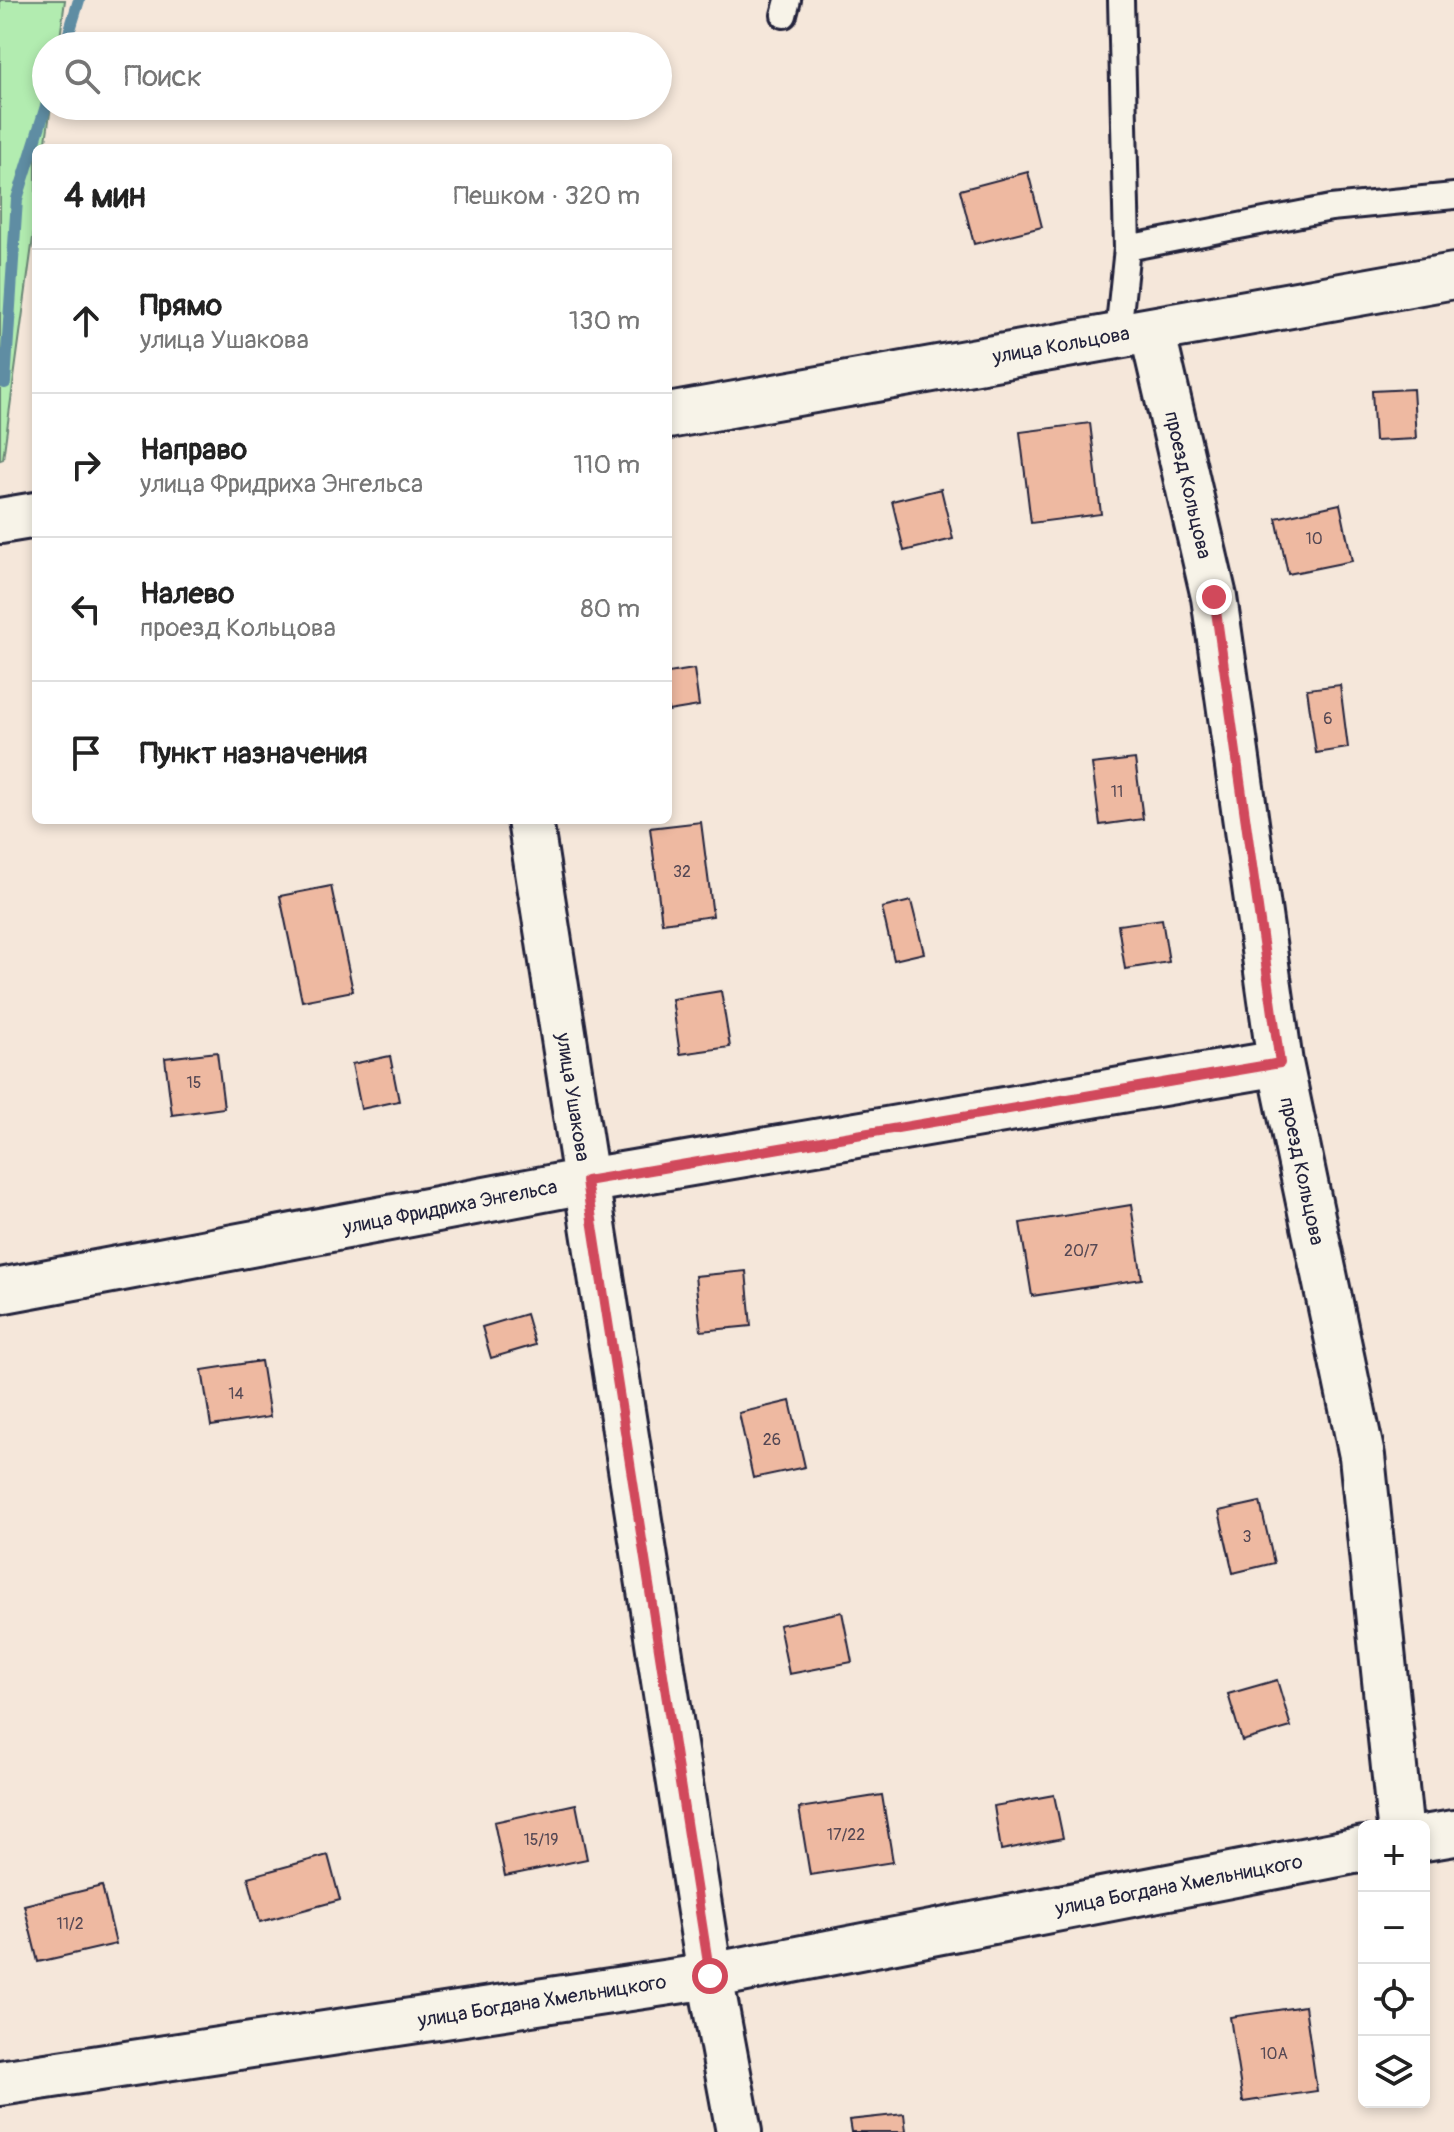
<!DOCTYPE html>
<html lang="ru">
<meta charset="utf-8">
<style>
body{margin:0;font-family:Pangolin,sans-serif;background:#f6f6f6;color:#222}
.controls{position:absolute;right:24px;bottom:24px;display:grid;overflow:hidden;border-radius:12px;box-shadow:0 4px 12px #0003}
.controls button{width:72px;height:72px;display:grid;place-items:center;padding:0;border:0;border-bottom:2px solid #e0e0e0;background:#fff;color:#222;font:40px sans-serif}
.stop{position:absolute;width:24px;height:24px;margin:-18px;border:6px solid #d1495b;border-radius:50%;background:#fff}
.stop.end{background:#d1495b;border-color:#fff;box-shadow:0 2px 8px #0008}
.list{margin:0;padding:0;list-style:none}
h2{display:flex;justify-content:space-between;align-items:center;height:104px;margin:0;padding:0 32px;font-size:34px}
h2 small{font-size:26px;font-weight:400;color:#767676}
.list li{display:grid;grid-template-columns:52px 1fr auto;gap:24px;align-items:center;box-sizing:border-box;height:144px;padding:0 32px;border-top:2px solid #e0e0e0}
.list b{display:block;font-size:30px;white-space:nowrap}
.list p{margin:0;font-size:26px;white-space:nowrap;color:#767676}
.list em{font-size:26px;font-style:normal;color:#767676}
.icon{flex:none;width:44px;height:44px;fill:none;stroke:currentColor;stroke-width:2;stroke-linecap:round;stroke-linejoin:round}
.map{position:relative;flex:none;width:1454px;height:2132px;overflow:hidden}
.search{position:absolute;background:#fff;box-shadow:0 4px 12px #0003;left:32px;top:32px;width:640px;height:88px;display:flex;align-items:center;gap:20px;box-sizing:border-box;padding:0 28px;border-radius:44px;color:#767676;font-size:30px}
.panel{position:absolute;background:#fff;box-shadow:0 4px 12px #0003;left:32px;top:144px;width:640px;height:680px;border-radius:12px}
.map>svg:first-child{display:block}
.green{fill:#b2ecb0;stroke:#6a8776;stroke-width:2}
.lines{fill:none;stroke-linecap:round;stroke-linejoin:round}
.stream{stroke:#5f8da3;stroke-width:12}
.building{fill:#eeb9a1;stroke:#22223b;stroke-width:2}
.lane-casing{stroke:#22223b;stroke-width:30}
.street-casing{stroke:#22223b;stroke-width:50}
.lane{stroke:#f7f3e8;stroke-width:24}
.street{stroke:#f7f3e8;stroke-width:44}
.route{stroke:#d1495b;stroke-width:10}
.labels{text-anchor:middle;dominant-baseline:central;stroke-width:6;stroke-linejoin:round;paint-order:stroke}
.number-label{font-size:16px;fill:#554854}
.street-label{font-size:20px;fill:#22223b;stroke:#f7f3e8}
</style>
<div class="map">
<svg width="1454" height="2132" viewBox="0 0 1454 2132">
<rect width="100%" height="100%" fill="#f5e7da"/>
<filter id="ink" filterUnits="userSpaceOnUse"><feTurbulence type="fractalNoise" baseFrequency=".0125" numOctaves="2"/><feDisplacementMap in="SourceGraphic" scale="16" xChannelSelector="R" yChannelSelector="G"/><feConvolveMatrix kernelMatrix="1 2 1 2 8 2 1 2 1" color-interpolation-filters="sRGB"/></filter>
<g filter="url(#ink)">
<path class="green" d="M0,0H65L59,46H46V106H51L45,148H36V216L3,459L0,460Z"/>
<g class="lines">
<path class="stream" d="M65,46L79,0
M5,383L17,199L46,106"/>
</g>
<path class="building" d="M1028,172L1042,227L974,244L960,190Z
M1413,389L1416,439L1375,441L1372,391Z
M1090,423L1101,514L1031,523L1020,432Z
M941,489L953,539L904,551L892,501Z
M1340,504L1352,561L1288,574L1276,518Z
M694,669L699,706L668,711V673Z
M1340,685L1348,748L1316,753L1307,689Z
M1135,759L1143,819L1100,825L1092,764Z
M701,822L713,916L662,923L650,828Z
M331,886L353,991L302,1001L280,896Z
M911,901L924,953L894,960L882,908Z
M1162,919L1169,962L1125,969L1118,925Z
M721,991L730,1047L680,1054L672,999Z
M217,1052L224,1108L172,1115L165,1058Z
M390,1056L399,1101L361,1109L352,1064Z
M1131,1205L1142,1279L1032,1296L1020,1223Z
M746,1271L751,1326L701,1331L695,1276Z
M526,1314L535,1345L491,1358L482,1327Z
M261,1361L270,1417L211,1426L202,1370Z
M790,1401L805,1467L753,1478L739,1413Z
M1260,1502L1274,1563L1233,1573L1219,1511Z
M842,1612L852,1662L789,1674L779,1625Z
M1277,1680L1291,1727L1242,1741L1228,1694Z
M882,1795L893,1862L810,1875L799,1808Z
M1054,1795L1063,1838L1001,1850L994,1806Z
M576,1804L587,1859L505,1876L494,1822Z
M328,1855L340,1900L260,1922L248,1877Z
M102,1886L116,1944L38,1962L24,1905Z
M1305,2006L1317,2091L1243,2102L1230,2017Z
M904,2114L906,2132H851L849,2120Z"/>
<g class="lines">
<g class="lane-casing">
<path id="lane" d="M784,15L788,0
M1127,248L1331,208L1454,196
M1118,334L1127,248L1121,0"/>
</g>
<g class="street-casing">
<path id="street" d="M1152,330L1214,597L1280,1063L1362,1456L1400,1826
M668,416L1454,276
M0,521L36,515
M530,820L710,1976L739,2132
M0,1291L586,1181L1280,1063
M1424,1838L1454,1833
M0,2083L710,1976L1364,1849"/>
</g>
<use href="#lane" class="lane"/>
<use href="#street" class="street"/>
</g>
</g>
<g class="lines" filter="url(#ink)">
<path class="route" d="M710,1976L586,1181L1280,1063L1214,597"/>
</g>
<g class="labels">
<g class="number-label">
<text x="1314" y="539">10</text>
<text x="1328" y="719">6</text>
<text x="1117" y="792">11</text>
<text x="682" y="872">32</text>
<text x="194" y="1083">15</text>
<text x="1081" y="1251">20/7</text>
<text x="236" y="1394">14</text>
<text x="772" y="1440">26</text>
<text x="1247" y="1537">3</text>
<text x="846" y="1835">17/22</text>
<text x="541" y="1840">15/19</text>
<text x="70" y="1924">11/2</text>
<text x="1274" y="2054">10А</text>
</g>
<g class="street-label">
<text transform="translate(1061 345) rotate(-10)">улица Кольцова</text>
<text transform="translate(1188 485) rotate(77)">проезд Кольцова</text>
<text transform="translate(573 1097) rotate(81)">улица Ушакова</text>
<text transform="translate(1302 1171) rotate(78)">проезд Кольцова</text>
<text transform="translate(450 1207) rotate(-11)">улица Фридриха Энгельса</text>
<text transform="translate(1179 1885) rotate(-11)">улица Богдана Хмельницкого</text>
<text transform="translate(542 2001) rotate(-9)">улица Богдана Хмельницкого</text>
</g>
</g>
</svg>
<div class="controls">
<button>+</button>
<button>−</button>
<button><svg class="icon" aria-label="locate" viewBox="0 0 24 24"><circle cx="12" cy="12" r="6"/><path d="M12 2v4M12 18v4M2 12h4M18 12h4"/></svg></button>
<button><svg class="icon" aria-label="layers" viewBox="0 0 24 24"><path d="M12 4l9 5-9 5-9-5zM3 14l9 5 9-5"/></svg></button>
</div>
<div class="stop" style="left:710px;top:1976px"></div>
<div class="stop end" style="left:1214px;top:597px"></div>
<div class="search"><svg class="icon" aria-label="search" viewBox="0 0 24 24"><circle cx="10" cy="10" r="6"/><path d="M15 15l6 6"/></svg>Поиск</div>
<section class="panel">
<h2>4 мин<small>Пешком · 320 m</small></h2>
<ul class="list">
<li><svg class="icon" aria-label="ahead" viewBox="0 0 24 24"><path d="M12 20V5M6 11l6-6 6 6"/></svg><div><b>Прямо</b><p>улица Ушакова</p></div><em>130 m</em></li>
<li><svg class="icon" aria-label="right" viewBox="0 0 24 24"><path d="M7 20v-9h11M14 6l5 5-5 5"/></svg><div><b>Направо</b><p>улица Фридриха Энгельса</p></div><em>110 m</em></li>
<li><svg class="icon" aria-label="left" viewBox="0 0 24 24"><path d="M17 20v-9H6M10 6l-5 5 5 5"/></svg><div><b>Налево</b><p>проезд Кольцова</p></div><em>80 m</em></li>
<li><svg class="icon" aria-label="arrive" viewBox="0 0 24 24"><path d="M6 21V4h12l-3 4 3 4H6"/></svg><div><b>Пункт назначения</b></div></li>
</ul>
</section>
</div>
